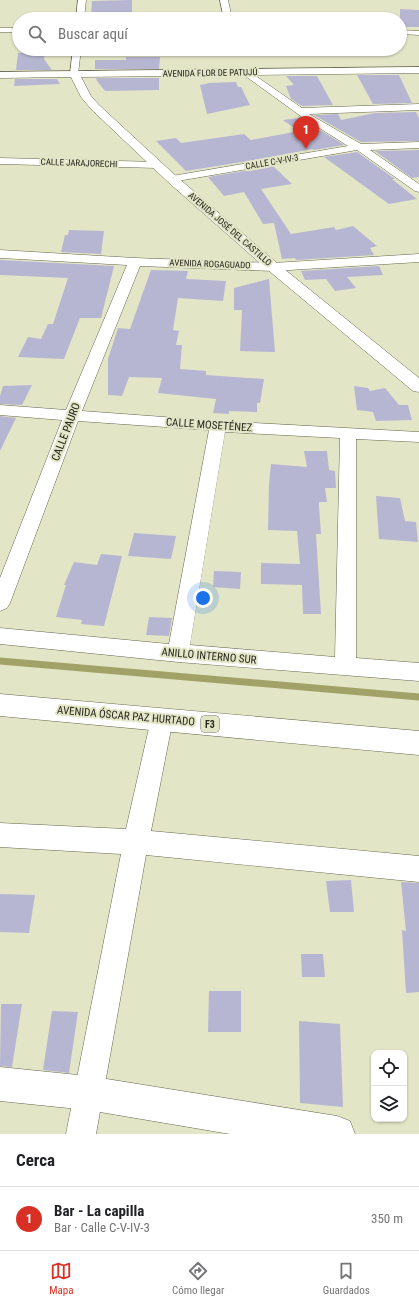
<!DOCTYPE html>
<html lang="es">
<meta charset="utf-8">
<style>
body{margin:0;font-family:"Roboto Condensed",sans-serif;background:#f2f2f2;color:#202124}
.controls{position:absolute;right:12px;bottom:12px;display:grid;overflow:hidden;border-radius:8px;box-shadow:0 1px 3px #0004}
.controls button{width:36px;height:36px;display:grid;place-items:center;padding:0;border:0;border-bottom:1px solid #e0e0e0;background:#fff;color:#202124;font:20px sans-serif}
.you{position:absolute;left:203px;top:598px;width:14px;height:14px;margin:-10px;border:3px solid #fff;border-radius:50%;background:#1a73e8;box-shadow:0 0 0 6px #1a73e833}
.badge{display:grid;place-items:center;width:26px;height:26px;border-radius:50%;background:#d93025;color:#fff;font-size:13px;font-weight:700}
.pin{position:absolute;translate:-50% -33px;filter:drop-shadow(0 1px 2px #0008)}
.pin::after{content:'';position:absolute;top:21px;width:14px;height:12px;background:inherit;clip-path:polygon(0 0,100% 0,50% 100%)}
.list{margin:0;padding:0;list-style:none}
h2{display:flex;justify-content:space-between;align-items:center;height:52px;margin:0;padding:0 16px;font-size:17px}
h2 small{font-size:13px;font-weight:400;color:#757577}
.list li{display:grid;grid-template-columns:26px 1fr auto;gap:12px;align-items:center;box-sizing:border-box;height:64px;padding:0 16px;border-top:1px solid #e0e0e0}
.list b{display:block;font-size:15px;white-space:nowrap}
.list p{margin:0;font-size:13px;white-space:nowrap;color:#757577}
.list em{font-size:13px;font-style:normal;color:#757577}
.icon{flex:none;width:22px;height:22px;fill:none;stroke:currentColor;stroke-width:2;stroke-linecap:round;stroke-linejoin:round}
.map{position:relative;flex:none;width:419px;height:1134px;overflow:hidden}
.search{position:absolute;background:#fff;box-shadow:0 1px 3px #0004;left:12px;right:12px;top:12px;height:44px;display:flex;align-items:center;gap:10px;box-sizing:border-box;padding:0 14px;border-radius:22px;color:#757577;font-size:15px}
.sheet{height:116px;background:#fff}
nav{display:flex;justify-content:space-around;align-items:center;box-sizing:border-box;height:56px;border-top:1px solid #e0e0e0;background:#fff;font-size:11px;color:#757577}
nav a{display:grid;justify-items:center;gap:2px}
nav .on{color:#d93025}
.map>svg:first-child{display:block}
.lines{fill:none;stroke-linecap:round;stroke-linejoin:round}
.stream{stroke:#a1a267;stroke-width:7}
.building{fill:#b7b6d2}
.street-casing{stroke:#65664d;stroke-width:1}
.secondary-casing{stroke:#65664d;stroke-width:1}
.highway-casing{stroke:#65664d;stroke-width:1}
.street{fill:#fff;fill-rule:evenodd}
.secondary{fill:#fff;fill-rule:evenodd}
.highway{fill:#fff;fill-rule:evenodd}
.labels{text-anchor:middle;dominant-baseline:central;stroke-width:4;stroke-linejoin:round;paint-order:stroke}
.far-street-label{font-size:9px;fill:#27271c;stroke:#e3e5c7}
.shield{fill:#e3e5c7;stroke:#5f604f;stroke-width:1}
.shield-label{font-size:10px;font-weight:bold;fill:#27271c}
.street-label{font-size:11px;fill:#27271c;stroke:#e3e5c7}
</style>
<div class="map">
<svg width="419" height="1134" viewBox="0 0 419 1134">
<rect width="100%" height="100%" fill="#e3e5c7"/>
<g class="lines">
<path class="stream" d="M0,661L419,697"/>
</g>
<path class="building" d="M132,0V19H91L92,1Z
M400,9L419,10V27H400Z
M45,52L44,59L52,70H16L18,53Z
M126,57H160L159,69H95V60H126Z
M357,75H399L412,103L373,104Z
M286,76H317L333,105L302,106L291,99L286,86L294,85Z
M96,78H159V90L105,91L97,81Z
M15,79H57L60,84L14,86Z
M236,82L238,87H241L250,105L207,114L200,85L206,84L208,83Z
M416,112L419,118V141L361,142L314,115L338,114L341,120L375,113Z
M298,116L344,145L314,150L312,149L266,158L186,171L156,141L176,138L181,143L244,134L251,140L299,131L283,120L299,118Z
M419,150V177L412,178L375,151Z
M357,152L395,179H392L417,199L389,204L324,157Z
M273,166L292,184L261,189L291,234L334,227L336,230L353,226L377,246L370,248L374,255L296,260L295,258L282,259L274,223L263,224L244,192L224,196L208,177Z
M69,230L104,231L101,254L61,252L65,235H68Z
M0,260L114,266L101,318H80L64,359L18,357L28,337L41,339L48,324H53L68,278L0,275Z
M379,266L383,275L347,277L356,288L335,291L326,279L305,280L301,271Z
M151,270L188,271L186,279L226,281L223,301L178,298L173,330L179,331L176,345H182L180,369L206,371V375L264,379L260,403H257V412L229,411V414L213,413L216,399L158,393L162,378L129,377L122,396L108,395V359L118,328L130,329Z
M269,279L275,352L240,351L242,310H234V288Z
M32,385L22,405L0,404V396L3,386Z
M354,386L368,388L370,391L385,388L399,405H408L412,420L376,421L373,412L357,410Z
M0,416L16,418L0,451Z
M304,451H327L329,470L335,471L336,488H325L327,502H319V506L321,534H316L321,614H303L302,585L261,584V563L300,564L297,531L268,530L269,484L271,464L307,467Z
M376,496L400,498L405,521L416,522L418,542L379,539Z
M134,533L176,536L171,559L128,556Z
M101,554L122,556L104,626L81,624L82,620L56,617L66,585H64L74,562L97,565Z
M214,571L241,572L240,589L213,587Z
M149,617L172,618L169,636L146,635Z
M351,880L354,912H330L326,881Z
M401,882L419,883V992L406,993L402,930L406,931Z
M0,894L35,895L29,933L0,932Z
M301,954H323L325,977H302Z
M209,991H241V1032H208Z
M1,1004H22L12,1067L0,1066Z
M52,1011L78,1012L69,1073L43,1070Z
M299,1021L340,1024L343,1107L300,1103Z"/>
<g class="lines">
<g class="street-casing">
<path id="street" d="M78,0H86L84,19H76Z
M220,0H228L232,19H224Z
M0,28H19V32H0Z
M400,30L419,31V35L400,34Z
M73,49H81L78,74L74,77L70,74Z
M247,70L302,108L419,104V110L309,114L361,144L419,142V148L370,150L419,184V192L415,191L357,150L172,182L168,181L167,179L172,176L348,146L302,117L244,75L243,73L244,71Z
M0,158L158,162L163,165L158,168L0,164Z
M0,250L135,258L273,263L419,254V262L273,271L140,266L82,411L218,421L419,432V442L356,439V658L419,663V681L178,662L0,644V628L169,644L209,430L78,421L10,603L7,608L0,611V578L62,420L0,415V405L66,410L127,265L0,258ZM225,432L340,438L335,657L190,645Z
M162,709L170,712L173,719L151,831L419,856V882L146,855L96,1134H66L121,854L0,847V823L126,829L151,719L154,712Z"/>
</g>
<g class="secondary-casing">
<path id="secondary" d="M419,67V73L81,77L91,96L99,105L176,176L278,264L419,378V392L413,391L268,270L168,182L91,109L81,97L71,77L0,78V72Z
M0,1067L88,1076L337,1116L350,1121L355,1134H230L88,1110L0,1101Z"/>
</g>
<g class="highway-casing">
<path id="highway" d="M0,694L419,731V755L0,716Z"/>
</g>
<use href="#street" class="street"/>
<use href="#secondary" class="secondary"/>
<use href="#highway" class="highway"/>
</g>
<g class="labels">
<g class="far-street-label">
<text transform="translate(210 73) rotate(-1)">AVENIDA FLOR DE PATUJÚ</text>
<text transform="translate(272 162) rotate(-10)">CALLE C-V-IV-3</text>
<text transform="translate(79 163) rotate(2)">CALLE JARAJORECHI</text>
<text transform="translate(230 229) rotate(41)">AVENIDA JOSÉ DEL CASTILLO</text>
<text transform="translate(210 264) rotate(2)">AVENIDA ROGAGUADO</text>
</g>
<rect class="shield" x="201" y="716" width="18" height="16" rx="3"/>
<g class="shield-label">
<text x="210" y="724">F3</text>
</g>
<g class="street-label">
<text transform="translate(209 425) rotate(4)">CALLE MOSETÉNEZ</text>
<text transform="translate(66 432) rotate(-69)">CALLE PAURO</text>
<text transform="translate(209 656) rotate(5)">ANILLO INTERNO SUR</text>
<text transform="translate(126 716) rotate(5)">AVENIDA ÓSCAR PAZ HURTADO</text>
</g>
</g>
</svg>
<div class="controls">
<button><svg class="icon" aria-label="locate" viewBox="0 0 24 24"><circle cx="12" cy="12" r="6"/><path d="M12 2v4M12 18v4M2 12h4M18 12h4"/></svg></button>
<button><svg class="icon" aria-label="layers" viewBox="0 0 24 24"><path d="M12 4l9 5-9 5-9-5zM3 14l9 5 9-5"/></svg></button>
</div>
<div class="you"></div>
<div class="pin badge" style="left:306px;top:149px">1</div>
<div class="search"><svg class="icon" aria-label="search" viewBox="0 0 24 24"><circle cx="10" cy="10" r="6"/><path d="M15 15l6 6"/></svg>Buscar aquí</div>
</div>
<section class="sheet">
<h2>Cerca<small></small></h2>
<ul class="list">
<li><span class="badge">1</span><div><b>Bar - La capilla</b><p>Bar · Calle C-V-IV-3</p></div><em>350 m</em></li>
</ul>
</section>
<nav>
<a class="on"><svg class="icon" aria-label="map" viewBox="0 0 24 24"><path d="M3 6l6-2 6 2 6-2v14l-6 2-6-2-6 2zM9 4v14M15 6v14"/></svg>Mapa</a>
<a><svg class="icon" aria-label="directions" viewBox="0 0 24 24"><path d="M12 3l9 9-9 9-9-9zM9 14v-3h6M13 9l2 2-2 2"/></svg>Cómo llegar</a>
<a><svg class="icon" aria-label="saved" viewBox="0 0 24 24"><path d="M7 4h10v16l-5-4-5 4z"/></svg>Guardados</a>
</nav>
